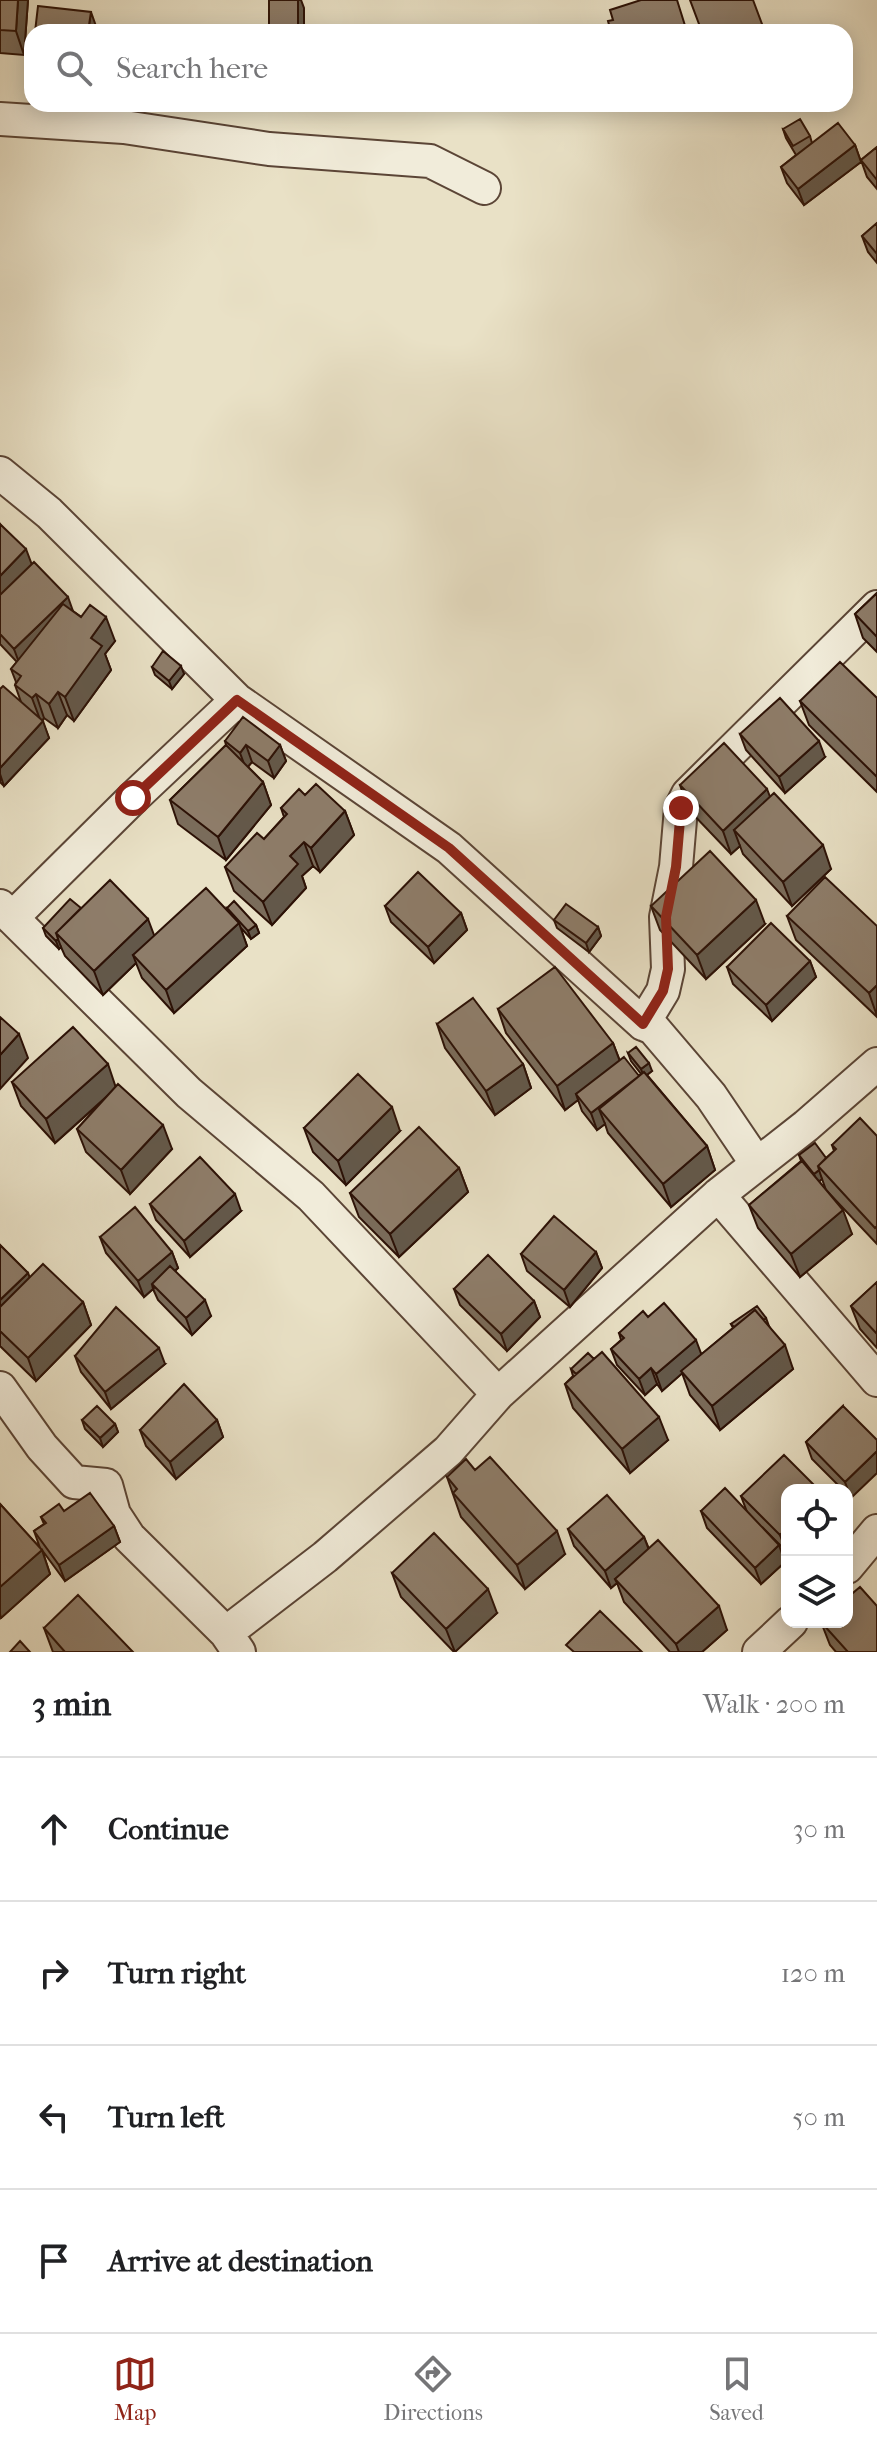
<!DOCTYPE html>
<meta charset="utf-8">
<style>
body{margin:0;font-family:"IM FELL French Canon",serif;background:#f2f2f2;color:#202124}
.controls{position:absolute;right:24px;bottom:24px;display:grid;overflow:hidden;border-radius:16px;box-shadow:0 4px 20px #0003}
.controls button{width:72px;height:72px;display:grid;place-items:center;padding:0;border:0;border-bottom:2px solid #e0e0e0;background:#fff;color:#202124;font:40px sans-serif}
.stop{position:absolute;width:24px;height:24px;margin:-18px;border:6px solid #8f2418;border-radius:50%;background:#fff}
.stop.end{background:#8f2418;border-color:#fff;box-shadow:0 2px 8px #0008}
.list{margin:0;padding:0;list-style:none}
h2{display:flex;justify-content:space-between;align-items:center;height:104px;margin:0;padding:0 32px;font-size:34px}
h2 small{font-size:26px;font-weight:400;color:#757577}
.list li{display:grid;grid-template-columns:52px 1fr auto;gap:24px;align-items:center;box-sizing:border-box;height:144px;padding:0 32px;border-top:2px solid #e0e0e0}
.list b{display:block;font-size:30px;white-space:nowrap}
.list em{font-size:26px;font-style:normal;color:#757577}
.icon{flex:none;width:44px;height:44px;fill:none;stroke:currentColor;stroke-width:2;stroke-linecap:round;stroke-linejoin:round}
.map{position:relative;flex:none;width:877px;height:1652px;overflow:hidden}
.search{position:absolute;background:#fff;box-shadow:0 4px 20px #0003;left:24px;right:24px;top:24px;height:88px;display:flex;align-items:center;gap:20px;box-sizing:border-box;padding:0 28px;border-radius:24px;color:#757577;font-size:30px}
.sheet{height:680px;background:#fff}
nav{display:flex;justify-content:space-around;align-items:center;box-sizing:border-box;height:112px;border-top:2px solid #e0e0e0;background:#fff;font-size:22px;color:#757577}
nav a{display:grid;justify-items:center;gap:4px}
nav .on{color:#8f2418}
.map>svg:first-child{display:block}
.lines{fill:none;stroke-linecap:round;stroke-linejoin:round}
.minor-casing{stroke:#5b4536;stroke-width:36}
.minor{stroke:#f1ecda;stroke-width:32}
.wall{fill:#7a6c5b;stroke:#2c1106;stroke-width:2}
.shaded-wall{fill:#63584a;stroke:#2c1106;stroke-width:2}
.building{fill:#8e7d6a;stroke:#2c1106;stroke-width:2}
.route{stroke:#8f2418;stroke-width:10}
</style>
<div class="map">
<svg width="877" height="1652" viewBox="0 0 877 1652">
<rect width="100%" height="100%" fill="#e9e1c6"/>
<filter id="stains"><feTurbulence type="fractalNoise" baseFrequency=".0025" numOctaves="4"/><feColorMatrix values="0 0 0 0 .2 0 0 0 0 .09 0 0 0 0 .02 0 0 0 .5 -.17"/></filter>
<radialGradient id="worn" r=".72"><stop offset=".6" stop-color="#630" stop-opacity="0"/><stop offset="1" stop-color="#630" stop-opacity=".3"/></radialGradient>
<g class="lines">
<g class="minor-casing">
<path id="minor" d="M0,119L124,127L269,149L430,161L484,188
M0,473L49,513L237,700L449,848L643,1024L653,1028L711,1096L757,1164
M0,906L189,1093L311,1196L498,1394
M12,918L133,798L237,700
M643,1024L663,991L668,969L666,917L676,867L681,808L688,794L877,607
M718,1195L877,1380
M0,1388L42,1447L74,1482L106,1485L114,1514L129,1537L226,1633
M847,1567L877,1531
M239,1652L226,1633L325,1557L448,1451L498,1394L718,1195L806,1126L877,1064
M759,1652L791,1622"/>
</g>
<use href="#minor" class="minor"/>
</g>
<path class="wall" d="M0,0H28L24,55L0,53Z
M783,129L810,136L812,143L855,145L861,162L804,205L787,183L781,167L796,155L786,138Z
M877,147V189L867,177L861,160Z
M877,223V263L868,252L862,236Z
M0,524L31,565L73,611L115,641L105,654L111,670L74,721L67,715L58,728L44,718L42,720L49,738L4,786L0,782V689L21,702L15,685L16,682L11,669L17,662L0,644Z
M877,593V652L863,638L855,614Z
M152,667L184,674L172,689L155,675Z
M877,698V792L809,725L800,701Z
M740,734L825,757L785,793L746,750Z
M225,741L280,745L286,761L274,778L252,762L248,767L263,782L271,805L226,860L178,824L170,800L226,745Z
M680,785L770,796L831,869L792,906L743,854L740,846L731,854L688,809Z
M305,795L345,811L354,835L320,872L313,866L302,876L306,888L272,925L234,891L225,867L264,839L284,817L281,808Z
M385,906L461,913L467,930L434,963L391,922Z
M651,906L765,924L706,979L660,930Z
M81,908L154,936L228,912L227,908L256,925L259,933L251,939L240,927L247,946L174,1013L142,978L136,963L103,995L65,956L61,947L59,949L46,936L43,928Z
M787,916L877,926V1017L796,940Z
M554,920L598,927L601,936L589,952L557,928Z
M810,961L816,977L772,1021L733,984L727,967Z
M498,1009L613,1043L620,1061L639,1076L641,1074L631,1061L628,1053L652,1071L647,1075L707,1146L715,1170L671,1207L608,1133L605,1124L597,1130L582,1111L578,1100L565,1110L506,1033Z
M437,1024L523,1064L531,1088L495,1115L445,1048Z
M12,1082L116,1087L172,1149L130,1194L86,1152L77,1129L108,1096L55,1143L21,1106Z
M304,1128L400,1131L346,1185L313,1152Z
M877,1136V1244L826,1190L822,1179L819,1181L852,1234L800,1277L758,1228L749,1205L801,1161L799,1155L826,1158L834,1151L832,1145Z
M459,1168L468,1192L399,1257L359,1217L350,1193Z
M150,1204L241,1211L190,1257L156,1220Z
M100,1237L172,1252L178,1268L175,1271L211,1316L192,1335L158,1300L153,1289L144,1297L106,1253Z
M0,1245L28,1273L29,1278L83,1302L91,1325L36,1381L0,1346Z
M596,1252L602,1268L570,1307L527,1271L521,1254Z
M877,1282V1348L860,1329L851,1306Z
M454,1289L534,1301L540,1317L507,1351L460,1305Z
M648,1317L702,1354L733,1328L731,1324L766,1318L769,1326L793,1369L720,1430L690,1395L682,1373L662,1391L657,1384L645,1395L617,1365L611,1349L621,1340L619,1333Z
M75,1356L165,1364L111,1409L81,1372Z
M571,1369L668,1440L630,1473L573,1408L565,1384L573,1376Z
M843,1406L851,1498L847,1494V1490H843L812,1459L806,1442Z
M82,1420L115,1424L118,1432L103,1447L85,1429Z
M217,1420L223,1437L176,1479L146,1446L140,1430Z
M447,1477L565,1554L525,1589L461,1517Z
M787,1490V1550L786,1551L762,1527L785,1562L761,1584L707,1528L701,1511L747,1512L741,1496Z
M0,1504L40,1548L34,1531L44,1524L41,1517L64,1511L114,1526L120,1542L65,1581L42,1550L50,1574L1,1618L0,1616Z
M568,1529L644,1537L649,1549L727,1630L702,1652H670L624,1602L617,1583L611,1588L574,1546Z
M392,1573L497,1613L454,1652L401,1597Z
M821,1622L877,1652H836L830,1645Z
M44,1628L133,1652H53Z"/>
<path class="shaded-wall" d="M18,0H28L24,55L16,31Z
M298,0H301L304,8V32H298Z
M91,12L97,29L96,32H88Z
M855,145L861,162L804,205L798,189Z
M26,549L32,565L0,598V576Z
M68,597L74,614L20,665L14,649Z
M106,617L115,641L105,654L111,670L74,721L65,697L91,638Z
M181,666L184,674L172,689L169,681Z
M58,692L67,715L58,728L49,704Z
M36,694L44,718L41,722L32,698Z
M43,721L49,738L4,786L0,774V768Z
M819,741L825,757L785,793L779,777Z
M246,745L252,762L246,769L240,753Z
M280,745L286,761L274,778L268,761Z
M263,782L271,805L226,860L218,837Z
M767,789L776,812L734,830L740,846L731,854L723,831Z
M345,811L354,835L320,872L311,848Z
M304,842L313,866L302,876L306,888L272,925L263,902L290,856Z
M823,845L831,869L792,906L783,882Z
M756,900L765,924L706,979L697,955Z
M461,913L467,930L434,963L428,947Z
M148,919L157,943L133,955L136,963L103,995L94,971Z
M239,923L247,946L174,1013L166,990Z
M256,925L259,933L251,939L248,931Z
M598,927L601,936L589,952L586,943Z
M58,939L61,947L59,949L56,941Z
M810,961L816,977L772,1021L766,1005Z
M877,985V1016L869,993Z
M19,1034L28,1058L0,1089V1055Z
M613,1043L622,1067L576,1094L578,1100L565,1110L557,1086Z
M649,1063L652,1071L644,1077L641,1069Z
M108,1064L116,1088L55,1143L46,1119Z
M523,1064L531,1088L495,1115L486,1091Z
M639,1076L599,1109L605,1124L597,1130L591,1113Z
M392,1107L400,1131L346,1185L338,1161Z
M163,1125L172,1149L130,1194L121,1170Z
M707,1146L715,1170L671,1207L663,1184Z
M459,1168L468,1192L399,1257L390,1234Z
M819,1170L822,1179L817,1183L814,1174Z
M235,1194L241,1211L190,1257L184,1241Z
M843,1210L852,1234L800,1277L791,1254Z
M172,1252L178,1268L155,1288L152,1284L153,1289L144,1297L138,1281Z
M596,1252L602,1268L570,1307L564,1290Z
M28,1273L34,1289L0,1322V1300Z
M205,1300L211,1316L192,1335L186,1318Z
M534,1301L540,1317L507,1351L501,1334Z
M83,1302L91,1325L36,1381L28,1358Z
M696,1340L702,1356L662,1391L656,1374Z
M785,1345L793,1369L720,1430L712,1406Z
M159,1348L165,1364L111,1409L105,1392Z
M651,1368L657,1384L645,1395L639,1379Z
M659,1417L668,1440L630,1473L622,1449Z
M217,1420L223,1437L176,1479L170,1462Z
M115,1424L118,1432L103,1447L100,1438Z
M877,1451V1473L851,1498L845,1482Z
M114,1526L120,1542L65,1581L59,1565Z
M787,1528V1550L786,1551L780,1535Z
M557,1531L565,1554L525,1589L517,1565Z
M644,1537L650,1553L615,1579L617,1583L611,1588L605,1571Z
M779,1545L785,1562L761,1584L755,1568Z
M42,1550L50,1574L1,1618L0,1614V1587Z
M488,1589L497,1613L455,1652L446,1629Z
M719,1606L727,1630L702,1652H679L676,1644Z"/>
<path class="building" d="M0,0H18L16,31L0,30Z
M269,0H298V32H269Z
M641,0H677L687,32H611L608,21L613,20L610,10Z
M690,0H753L765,32H702Z
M38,6L91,12L88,32H35Z
M800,119L810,136L793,146L783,129Z
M838,123L855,145L798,189L781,167Z
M877,147V180L861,160Z
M877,223V254L862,236Z
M0,524L26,549L0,576Z
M34,562L68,597L14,649L0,634V595Z
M877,593V637L855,614Z
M63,604L81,617L90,605L106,617L91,638L102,646L65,697L58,692L49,704L36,694L32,698L15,685L21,676L11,669Z
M163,651L181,666L169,681L152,667Z
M840,662L877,698V777L800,701Z
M3,686L43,721L0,768V689Z
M780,698L819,741L779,777L740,734Z
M243,717L280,745L268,761L246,745L240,753L225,741Z
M724,743L767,789L723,831L680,785Z
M226,745L263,782L218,837L170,800Z
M316,784L345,811L311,848L304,842L290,856L298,864L263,902L225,867L257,833L264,839L287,814L281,808L299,789L305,795Z
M774,793L823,845L783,882L734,830Z
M710,851L756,900L697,955L651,906Z
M418,872L461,913L428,947L385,906Z
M825,877L877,926V985L869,993L787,916Z
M110,880L148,919L94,971L56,933Z
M206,888L239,923L166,990L133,955Z
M70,899L81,908L56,933L58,939L56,941L43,928Z
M234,901L256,925L248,931L227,908Z
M566,904L598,927L586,943L554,920Z
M771,923L810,961L766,1005L727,967Z
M555,967L613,1043L557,1086L498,1009Z
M473,998L523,1064L486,1091L437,1024Z
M0,1017L19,1034L0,1055Z
M73,1027L108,1064L46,1119L12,1082Z
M636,1047L649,1063L641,1069L628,1053Z
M624,1057L639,1076L591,1113L576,1094Z
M644,1072L707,1146L663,1184L599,1109Z
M358,1074L392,1107L338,1161L304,1128Z
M118,1084L163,1125L121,1170L77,1129Z
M860,1118L877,1136V1226L875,1228L818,1166L836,1149L832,1145Z
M419,1127L459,1168L390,1234L350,1193Z
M815,1143L826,1158L818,1166L819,1170L814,1174L799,1155Z
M200,1157L235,1194L184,1241L150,1204Z
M802,1161L843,1210L791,1254L749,1205Z
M135,1207L172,1252L138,1281L100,1237Z
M554,1216L596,1252L564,1290L521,1254Z
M0,1245L28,1273L0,1300Z
M488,1255L534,1301L501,1334L454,1289Z
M43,1264L83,1302L28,1358L0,1331V1307Z
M170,1266L205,1300L186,1318L152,1284Z
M877,1282V1334L851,1306Z
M664,1303L696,1340L656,1374L651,1368L639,1379L611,1349L624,1338L619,1333L643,1311L648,1317Z
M757,1306L766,1318L764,1320L755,1310L734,1327L731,1324Z
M116,1307L159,1348L105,1392L75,1356Z
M755,1310L785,1345L712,1406L681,1371Z
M602,1352L659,1417L622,1449L565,1384Z
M588,1353L594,1359L576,1374L571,1369Z
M184,1384L217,1420L170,1462L140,1430Z
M97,1406L115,1424L100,1438L82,1420Z
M843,1406L877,1440V1451L845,1482L806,1442Z
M784,1455L819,1490H787V1528L780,1535L741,1496Z
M490,1457L557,1531L517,1565L453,1493L457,1489L447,1477L466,1459L475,1470Z
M725,1488L779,1545L755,1568L701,1511Z
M90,1493L114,1526L59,1565L34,1531L46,1523L41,1517L59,1504L64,1511Z
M607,1495L644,1537L605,1571L568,1529Z
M0,1504L42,1550L0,1587Z
M434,1533L488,1589L446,1629L392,1573Z
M658,1540L719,1606L676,1644L615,1579Z
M860,1587L877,1606V1652H848L821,1622H847V1598Z
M78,1595L133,1652H65L44,1628Z
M600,1611L642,1652H574L566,1645Z
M20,1641L30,1652H10Z"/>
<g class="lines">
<path class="route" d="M133,798L237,700L449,848L643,1024L663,991L668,969L666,917L676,867L681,808"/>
</g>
<rect width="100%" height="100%" filter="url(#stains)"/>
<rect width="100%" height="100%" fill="url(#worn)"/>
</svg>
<div class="controls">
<button><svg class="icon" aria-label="locate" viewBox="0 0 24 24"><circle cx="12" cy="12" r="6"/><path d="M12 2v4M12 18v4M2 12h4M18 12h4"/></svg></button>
<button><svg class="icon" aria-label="layers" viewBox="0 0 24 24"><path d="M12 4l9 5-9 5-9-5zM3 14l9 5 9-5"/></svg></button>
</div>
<div class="stop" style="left:133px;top:798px"></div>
<div class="stop end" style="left:681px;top:808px"></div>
<div class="search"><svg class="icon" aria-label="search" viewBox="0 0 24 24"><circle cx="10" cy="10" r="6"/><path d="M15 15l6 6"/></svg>Search here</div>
</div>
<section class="sheet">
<h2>3 min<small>Walk · 200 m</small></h2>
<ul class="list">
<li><svg class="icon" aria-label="ahead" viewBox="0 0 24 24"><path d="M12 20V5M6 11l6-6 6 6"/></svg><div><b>Continue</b></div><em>30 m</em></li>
<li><svg class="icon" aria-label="right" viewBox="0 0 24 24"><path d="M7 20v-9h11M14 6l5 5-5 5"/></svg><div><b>Turn right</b></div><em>120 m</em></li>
<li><svg class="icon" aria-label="left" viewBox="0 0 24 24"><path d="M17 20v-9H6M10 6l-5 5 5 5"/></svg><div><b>Turn left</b></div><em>50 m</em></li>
<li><svg class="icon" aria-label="arrive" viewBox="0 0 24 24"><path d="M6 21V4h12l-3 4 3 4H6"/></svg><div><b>Arrive at destination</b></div></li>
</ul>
</section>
<nav>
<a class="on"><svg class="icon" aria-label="map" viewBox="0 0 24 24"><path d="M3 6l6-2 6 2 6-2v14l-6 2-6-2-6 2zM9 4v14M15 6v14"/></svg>Map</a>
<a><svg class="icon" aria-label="directions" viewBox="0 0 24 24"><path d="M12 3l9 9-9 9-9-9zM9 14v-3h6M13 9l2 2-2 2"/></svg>Directions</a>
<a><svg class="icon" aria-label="saved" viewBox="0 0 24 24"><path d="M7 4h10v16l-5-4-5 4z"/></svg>Saved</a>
</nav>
